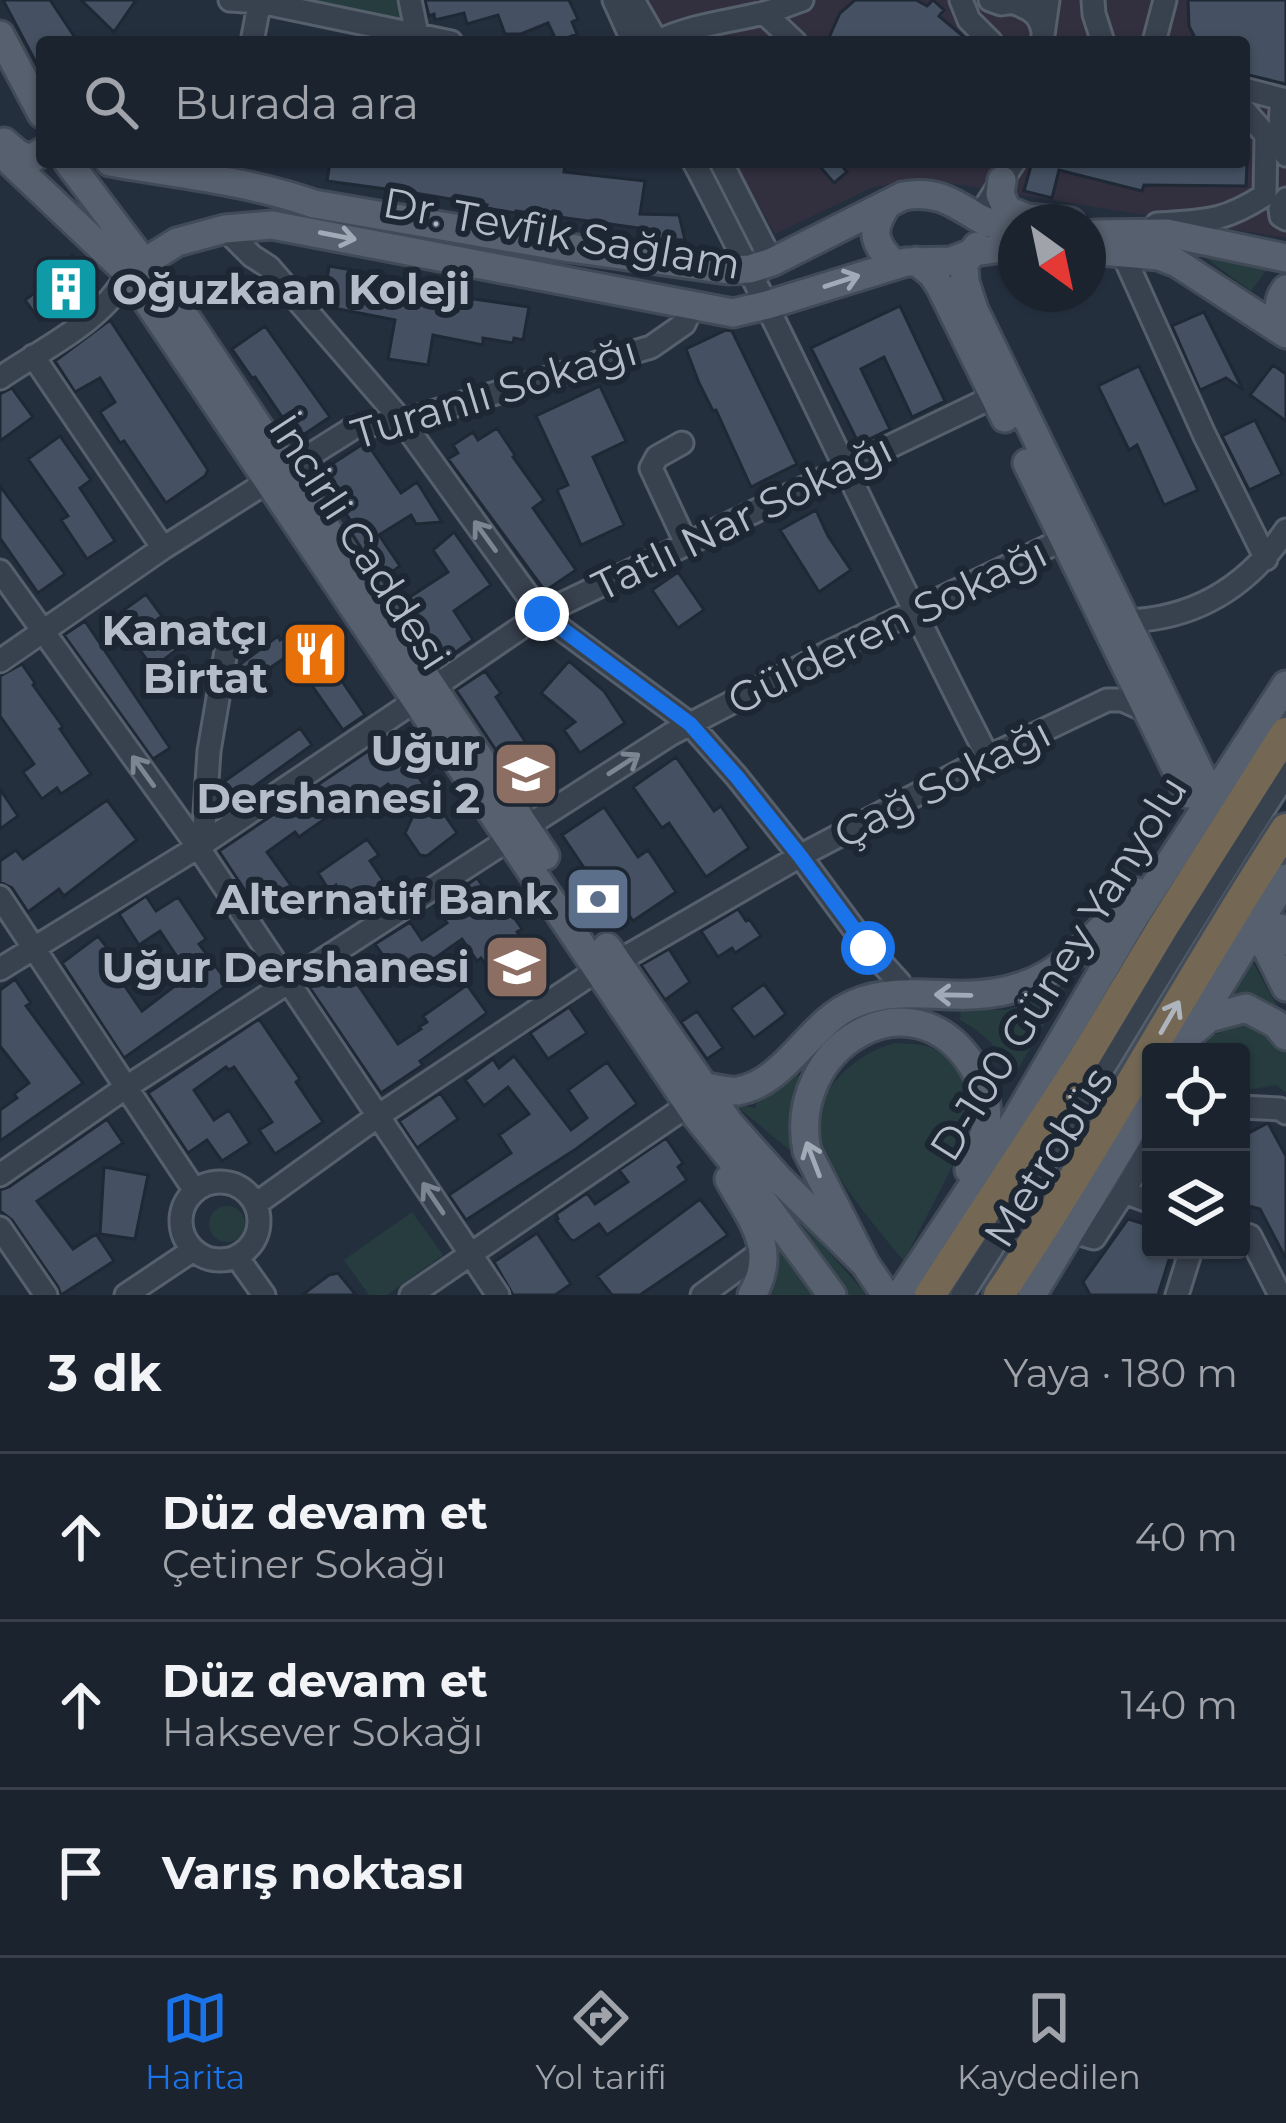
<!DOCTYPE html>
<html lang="tr">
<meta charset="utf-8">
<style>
body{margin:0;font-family:Montserrat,sans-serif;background:#282f3a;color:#f1f3f6}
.controls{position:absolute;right:36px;bottom:36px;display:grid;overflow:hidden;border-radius:12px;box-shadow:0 3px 9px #0004}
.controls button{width:108px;height:108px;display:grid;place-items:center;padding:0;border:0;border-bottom:3px solid #39404a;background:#1b232e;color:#f1f3f6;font:60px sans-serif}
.compass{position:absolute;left:998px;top:204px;width:108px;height:108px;border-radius:50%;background:#1b232e;box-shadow:0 3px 9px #0004;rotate:147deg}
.stop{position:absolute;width:36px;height:36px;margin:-27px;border:9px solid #1a73e8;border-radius:50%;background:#fff}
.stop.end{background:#1a73e8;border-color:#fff;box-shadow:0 3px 12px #0008}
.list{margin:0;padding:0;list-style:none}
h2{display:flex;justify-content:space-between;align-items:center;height:156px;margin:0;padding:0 48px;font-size:51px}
h2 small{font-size:39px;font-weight:400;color:#a0a4aa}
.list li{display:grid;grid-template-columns:78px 1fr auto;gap:36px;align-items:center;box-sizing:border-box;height:168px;padding:0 48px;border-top:3px solid #39404a}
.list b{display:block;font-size:45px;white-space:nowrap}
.list p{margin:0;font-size:39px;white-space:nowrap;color:#a0a4aa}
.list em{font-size:39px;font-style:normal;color:#a0a4aa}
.icon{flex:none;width:66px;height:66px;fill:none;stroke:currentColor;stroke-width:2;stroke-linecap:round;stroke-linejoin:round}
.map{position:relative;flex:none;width:1286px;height:1295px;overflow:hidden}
.search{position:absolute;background:#1b232e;box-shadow:0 3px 9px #0004;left:36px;right:36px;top:36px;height:132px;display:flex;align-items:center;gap:30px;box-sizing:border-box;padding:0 42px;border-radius:12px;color:#a0a4aa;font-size:45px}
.sheet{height:660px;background:#1b232e}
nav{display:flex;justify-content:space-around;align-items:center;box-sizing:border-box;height:168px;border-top:3px solid #39404a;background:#1b232e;font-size:33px;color:#a0a4aa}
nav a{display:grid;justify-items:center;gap:6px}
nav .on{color:#1a73e8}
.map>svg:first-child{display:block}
.medical{fill:#32303f}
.green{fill:#263c3f}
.building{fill:#455162;stroke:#1f2835;stroke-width:3}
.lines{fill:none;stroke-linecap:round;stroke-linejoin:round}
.minor-casing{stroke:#565f6c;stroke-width:27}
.major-casing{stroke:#414a57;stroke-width:33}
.highway-casing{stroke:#434c59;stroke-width:36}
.minor{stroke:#38414e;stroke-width:21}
.major{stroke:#56606e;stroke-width:27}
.highway{stroke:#746855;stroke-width:30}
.oneway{stroke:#a1aab7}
.oneway2{stroke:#7c8592}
.oneway3{stroke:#aeb4bd}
.route{stroke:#1a73e8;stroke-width:15}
.labels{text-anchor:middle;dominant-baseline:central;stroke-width:12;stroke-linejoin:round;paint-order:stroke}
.street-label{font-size:42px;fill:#b4bcc9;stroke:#1d2633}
.poi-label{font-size:42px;font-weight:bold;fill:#b4bcc9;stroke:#1d2633;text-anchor:end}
</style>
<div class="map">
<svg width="1286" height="1295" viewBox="0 0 1286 1295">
<rect width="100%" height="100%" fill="#242f3e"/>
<path class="medical" d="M648,0H1286V238L918,178L871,188L775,234L735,162H1244V42H668Z"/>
<path class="green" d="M300,0H396L401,20Z
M1196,251L1269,267L1251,291Z
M1250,957L1284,1019L1224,1001Z
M1066,986L1014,1076C1001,1051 986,1034 960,1020L961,1010H1006L1037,1000Z
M1238,1024L1268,1030L1286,1048V1093L1276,1085L1241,1091V1052H1197C1206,1037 1223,1031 1238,1024Z
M894,1043C907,1044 923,1043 934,1049C956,1060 975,1091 973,1115C973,1116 969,1134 968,1135L904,1261C877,1229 851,1198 830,1162C828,1159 821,1150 820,1146C812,1121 822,1095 839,1077C855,1060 872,1050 894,1043Z
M794,1074L800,1076L791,1112L792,1152L734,1104L755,1108L758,1100Z
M783,1201L867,1295H848Z
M209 1224a18 18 0 1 1 36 0a18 18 0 1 1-36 0Z
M412,1212L443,1255L387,1295H369L344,1260Z
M774,1238L815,1295H768C776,1276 776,1259 774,1238Z"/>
<path class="building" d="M3,0H50L78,42H42V74Z
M81,0H136L114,32Z
M425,0H569L578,19L572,22L577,34L557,42L548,23L521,34H505L498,15L467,24L464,13L435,20L434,14L429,16Z
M855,0H916L927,6L933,0L944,10L939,16L970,42H827L840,13Z
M1188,0H1286V84L1244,74V42H1197L1189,26Z
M330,162H544L565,165L564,172L645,181L640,214L679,215L685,240L652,239L653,230L516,211V213L486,208L487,205L408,192L327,181Z
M816,162H839L847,172L834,183Z
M1032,162H1247L1246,186L1144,185L1142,191L1059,170L1052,198L1024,191Z
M73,255L98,290L58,318L54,311L40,321L25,300L37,291L34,287L52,275L49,271Z
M329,266L393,277L389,299L458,311L460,297L529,307L523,340L514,338L513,343L483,338V345L433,335L428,365L388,359L395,320L323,306Z
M900,306L945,401L912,417L884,357L861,369L890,429L859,444L811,348Z
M1204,312L1243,390L1226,378L1200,390L1172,326Z
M110,320L208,470L205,476L166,503L124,441L120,443L100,412L115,402L100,378L75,392L55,361Z
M265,326L330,417L297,439L255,377L252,378L232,349Z
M726,330L732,331L797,464L751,487L716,410L713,411L699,383L686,349Z
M1273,365L1286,374V421L1250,395Z
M1139,366L1198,490L1164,505L1137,445L1129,450L1098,386Z
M600,386L626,441L593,457L624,525L581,545L557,490L568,485L536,416Z
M12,388L33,417L0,441V394Z
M1255,420L1282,474L1249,490L1222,436Z
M497,428L515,455L513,457L544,500L533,508L576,570L545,591L448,459L458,453L453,445L473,432L478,440Z
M60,436L91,480L80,488L115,541L87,559L61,520L68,516L28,459Z
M366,442L401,493L417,482L442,522L416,524L411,515L379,535L400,566L382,579L350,531L355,527L318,473Z
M0,486L65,574L38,593L0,538Z
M816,510L828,536L851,570L819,592L780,530Z
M454,532L491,585L454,611L473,640L439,664L399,604L448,572L433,550Z
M678,572L704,610L678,628L652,590Z
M146,594L183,645L153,668L136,645L141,642L121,612Z
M85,621L170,748L153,759L64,635Z
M303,624L365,715L343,730L290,654L250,682L239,665L278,636L280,640Z
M569,661L604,691L625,723L580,753L564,730L575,722L541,693Z
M22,664L35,683L33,685L63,727L60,729L91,774L61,794L57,788L42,799L23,772L34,764L0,716V676Z
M485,671L501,693L496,697L548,776L523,791L456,690Z
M300,728L312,745L234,801L222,783Z
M380,743L387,753L397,746L457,833L427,856L420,855L405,833L412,818L388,784L363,802L359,795L299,837L295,832L267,852L293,888L259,912L219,851Z
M676,757L714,811L721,806L749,848L706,877L669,823L662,828L633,787Z
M0,789L18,816L0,829Z
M107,800L137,840L64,896L59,889L28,912L12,888L0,882V861L16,850L23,859Z
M604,807L638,857L648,850L676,892L633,921L598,870L589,875L562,835Z
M367,839L379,855L370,861L385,883L350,906L336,885L329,890L318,873Z
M477,878L502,913L508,909L522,929L517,932L544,968L508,995L481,958L477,961L462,939L401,982L375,944L410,922L422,940L447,923L434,906Z
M146,896L156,911L178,897L206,939L199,944L229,984L124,1058L62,963L98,936L113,955L107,960L142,1011L172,988L189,975L160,931L139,945L119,914Z
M738,909L746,921L749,919L761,936L735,953L732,948L718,957L701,931Z
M669,949L690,982L665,1000L641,965Z
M353,958L368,978L358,985L398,1044L421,1029L419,1027L427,1022L423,1016L467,985L487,1013L420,1061L423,1065L381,1093L310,988Z
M15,979L31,1003L26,1006L83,1083L0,1141V1110L17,1098L14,1094L29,1083L0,1046V990Z
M764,984L786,1014L754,1038L731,1008Z
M569,1007L587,1033L548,1059L530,1033Z
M697,1011L723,1048L707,1059L681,1022Z
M259,1019L300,1079L296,1082L323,1122L275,1154L259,1130L272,1122L234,1067L229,1070L226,1067L194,1090L214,1120L229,1110L250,1143L222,1161L207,1140L188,1153L148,1093Z
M514,1056L571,1130L587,1118L568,1090L607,1062L637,1104L576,1149L466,1220L449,1195L511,1153L499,1135L529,1114L508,1087L484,1106L465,1080L493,1059L499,1068Z
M440,1093L458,1119L417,1148L399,1121Z
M107,1119L123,1143L37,1201L73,1249L96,1234L114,1261L61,1295L58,1287L12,1220L0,1211V1190L9,1187Z
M1268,1123L1286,1156V1259L1260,1209L1241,1204V1137Z
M666,1138L683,1163L678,1167L687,1180L607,1235L599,1224L574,1241L570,1239L556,1220L558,1219L556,1214L587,1193L595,1204L628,1182L619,1170Z
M104,1167L148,1175L135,1239L100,1234Z
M700,1199L728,1235L640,1295H612L597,1276Z
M1128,1219L1151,1226V1250H1172L1158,1295H1090L1083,1282Z
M537,1233L571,1284L555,1295H513L494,1262Z
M338,1273L356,1295H302L329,1275Z"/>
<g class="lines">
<g class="minor-casing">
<path id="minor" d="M230,0L260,2L451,42
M410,0L417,34
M614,0L633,42
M633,0L657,42
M961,0L969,20L991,42
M990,0L1001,4L1027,0
M1093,0L1094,14L1103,42
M1017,4C1032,10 1040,15 1043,32
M764,13L795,42
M252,42L260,0
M657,42C691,25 727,22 764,13C777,10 790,4 802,0
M1042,42L1048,0
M1154,42L1165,0
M1244,89L1286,100
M1282,99C1280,118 1278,138 1286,155
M694,162C797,358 886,561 988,757
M721,162L772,262
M1286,199L1280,209L1281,216L1286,219
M978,218L1014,162
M1157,224C1206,221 1223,222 1265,195L1266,135L1244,110
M225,229L252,256L269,267L402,421L541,614L690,724L737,777L800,856L868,948L899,982
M1122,252L1204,434L1266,559
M33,356L163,548
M0,378C44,348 104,321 128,273
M682,443L657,457L651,468L686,543
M288,469L355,427L402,421L651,347L684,324L692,307
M0,571L198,847L498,1295
M1126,621C1195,619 1248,586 1286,530
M0,661L163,548L270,480
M434,687L541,614L995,396
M526,827L671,734L819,657L1064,539
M203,843L209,751L228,639
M0,897L195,1191
M617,962L800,856L988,757L1107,700H1122L1147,711
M0,969L198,847L415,701
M1241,1107L1280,1109L1286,1113
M1151,1146L1124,1192L1151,1202
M0,1175L125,1088L511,838
M181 1221a39 39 0 1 1 78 0a39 39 0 1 1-78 0Z
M256,1204L378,1116L599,969
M0,1228L46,1295
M1071,1231L1094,1238L1124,1192
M1241,1233L1250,1236L1280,1295
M237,1257L264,1295
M126,1295L193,1250
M411,1295L690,1104
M702,1295L754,1257L763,1247
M962,1295C1073,1123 1175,946 1286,774
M1177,1295L1191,1250"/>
</g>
<g class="major-casing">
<path id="major" d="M0,35L42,114
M4,142L18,154L31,159L42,152
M0,152L128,273L697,1117L743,1174L832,1295
M68,162L188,321L545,856
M110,162C177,174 249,181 314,204L570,248L728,270L750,269L772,262L903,196C935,190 951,201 977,217C987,223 1004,226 1016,227
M1002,180L1000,194L1007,210L1027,218L1071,222
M886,206C869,232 874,244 895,265
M1095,234L1167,233L1286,258
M977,246L964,264L965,282L974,310L1203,779
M1088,250L1159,256L1177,263L1286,334
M916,261L932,274L940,286L1005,418
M132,270L177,242L225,229L272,225L733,313L767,305L906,262L951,261L974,252L1016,246
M1286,289C1276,302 1278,314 1286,327
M1027,463L1188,794
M1280,928L1286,941
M1264,943L1286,987
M607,947L729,1123L779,1179L865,1264
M1195,1030L1209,1018L1246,1008L1276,1024L1286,1036
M1179,1052L1286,878
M702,1086C713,1088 727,1092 738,1091C787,1082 810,1022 854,1004C885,990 921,994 954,995C1048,998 1076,954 1137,892
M729,1179C751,1220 779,1248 752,1295
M886,1295L865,1264L807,1151C786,1046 912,971 972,1065C983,1083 989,1106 986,1127C983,1142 975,1156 969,1170
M900,1295L1009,1131L1135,916L1286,685
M1032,1295L1151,1098"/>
</g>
<g class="highway-casing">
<path id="highway" d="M930,1295L1082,1062L1163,927L1286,733
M999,1295C1101,1144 1186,982 1286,829"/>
</g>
<use href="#minor" class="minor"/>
<use href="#major" class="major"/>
<use href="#highway" class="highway"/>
</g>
<defs><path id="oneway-shaft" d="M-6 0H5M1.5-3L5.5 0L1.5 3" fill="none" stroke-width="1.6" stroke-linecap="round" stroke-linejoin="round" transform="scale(3)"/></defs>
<g class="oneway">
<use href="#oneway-shaft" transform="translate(338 236) rotate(11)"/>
<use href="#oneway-shaft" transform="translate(842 281) rotate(-18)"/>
<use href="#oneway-shaft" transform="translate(953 995) rotate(-179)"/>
<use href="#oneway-shaft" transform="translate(813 1159) rotate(-111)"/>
</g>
<g class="oneway2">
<use href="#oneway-shaft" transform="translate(485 536) rotate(-126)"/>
<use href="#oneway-shaft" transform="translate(624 764) rotate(-33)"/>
<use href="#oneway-shaft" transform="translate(143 771) rotate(-126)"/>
<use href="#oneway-shaft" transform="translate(433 1198) rotate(-124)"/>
</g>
<use class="oneway3" href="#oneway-shaft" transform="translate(1170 1017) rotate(-60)"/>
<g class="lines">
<path class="route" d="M542,614L690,724L737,777L800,856L868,948"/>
</g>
<defs>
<g id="building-square" transform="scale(3.45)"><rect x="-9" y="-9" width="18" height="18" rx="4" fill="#0f9aa8" stroke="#1d2633"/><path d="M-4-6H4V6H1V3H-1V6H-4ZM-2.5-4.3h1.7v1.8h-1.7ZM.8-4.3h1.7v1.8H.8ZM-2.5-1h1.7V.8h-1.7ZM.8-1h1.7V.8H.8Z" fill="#fff"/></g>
<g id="restaurant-square" transform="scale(3.45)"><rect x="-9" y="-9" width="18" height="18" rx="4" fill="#e8710a" stroke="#1d2633"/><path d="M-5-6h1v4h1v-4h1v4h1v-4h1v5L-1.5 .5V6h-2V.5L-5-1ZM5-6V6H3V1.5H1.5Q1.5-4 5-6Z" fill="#fff"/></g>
<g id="school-square" transform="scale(3.45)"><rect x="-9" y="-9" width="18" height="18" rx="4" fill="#8d6e63" stroke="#1d2633"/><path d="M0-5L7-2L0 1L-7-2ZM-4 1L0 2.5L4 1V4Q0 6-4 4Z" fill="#fff"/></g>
<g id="bank-square" transform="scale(3.45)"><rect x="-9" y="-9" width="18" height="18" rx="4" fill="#5c6f8a" stroke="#1d2633"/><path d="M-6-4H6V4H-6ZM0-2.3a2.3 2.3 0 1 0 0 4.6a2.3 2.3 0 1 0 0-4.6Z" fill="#fff"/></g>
</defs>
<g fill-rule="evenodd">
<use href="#building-square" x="66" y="289"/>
<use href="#restaurant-square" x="315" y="654"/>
<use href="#school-square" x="526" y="774"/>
<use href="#bank-square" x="598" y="899"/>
<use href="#school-square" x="517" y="967"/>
</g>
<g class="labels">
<g class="street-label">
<text transform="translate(562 233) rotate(10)">Dr. Tevfik Sağlam</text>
<text transform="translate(494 392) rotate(-17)">Turanlı Sokağı</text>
<text transform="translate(742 517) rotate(-26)">Tatlı Nar Sokağı</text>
<text transform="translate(360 542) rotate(57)">İncirli Caddesi</text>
<text transform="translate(887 626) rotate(-26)">Gülderen Sokağı</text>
<text transform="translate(942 783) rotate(-27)">Çağ Sokağı</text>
<text transform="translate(1058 968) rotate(-58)">D-100 Güney Yanyolu</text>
<text transform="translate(1048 1157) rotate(-58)">Metrobüs</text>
</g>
<g class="poi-label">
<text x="112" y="289" text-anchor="start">Oğuzkaan Koleji</text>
<text x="268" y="630">Kanatçı<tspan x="268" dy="48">Birtat</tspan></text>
<text x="480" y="750">Uğur<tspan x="480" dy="48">Dershanesi 2</tspan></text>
<text x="552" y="899">Alternatif Bank</text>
<text x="470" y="967">Uğur Dershanesi</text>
</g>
</g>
</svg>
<div class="controls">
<button><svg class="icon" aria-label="locate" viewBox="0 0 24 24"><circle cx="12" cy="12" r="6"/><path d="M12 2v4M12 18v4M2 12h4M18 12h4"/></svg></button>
<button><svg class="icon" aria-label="layers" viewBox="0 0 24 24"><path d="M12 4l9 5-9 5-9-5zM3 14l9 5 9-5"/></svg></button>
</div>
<svg class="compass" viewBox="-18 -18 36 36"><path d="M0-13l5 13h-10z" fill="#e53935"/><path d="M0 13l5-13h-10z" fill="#a0a4aa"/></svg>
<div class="stop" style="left:868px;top:948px"></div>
<div class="stop end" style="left:542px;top:614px"></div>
<div class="search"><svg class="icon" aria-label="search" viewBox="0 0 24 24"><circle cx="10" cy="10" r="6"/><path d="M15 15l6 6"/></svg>Burada ara</div>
</div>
<section class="sheet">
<h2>3 dk<small>Yaya · 180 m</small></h2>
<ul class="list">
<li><svg class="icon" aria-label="ahead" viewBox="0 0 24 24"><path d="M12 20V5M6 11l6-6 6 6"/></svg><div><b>Düz devam et</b><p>Çetiner Sokağı</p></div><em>40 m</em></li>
<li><svg class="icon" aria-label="ahead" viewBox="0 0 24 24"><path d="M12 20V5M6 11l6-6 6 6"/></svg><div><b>Düz devam et</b><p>Haksever Sokağı</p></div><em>140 m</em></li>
<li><svg class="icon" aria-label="arrive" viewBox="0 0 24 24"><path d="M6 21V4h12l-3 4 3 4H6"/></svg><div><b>Varış noktası</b></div></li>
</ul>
</section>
<nav>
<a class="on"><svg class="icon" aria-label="map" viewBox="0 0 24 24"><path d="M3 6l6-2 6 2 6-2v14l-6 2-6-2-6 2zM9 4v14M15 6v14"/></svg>Harita</a>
<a><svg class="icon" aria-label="directions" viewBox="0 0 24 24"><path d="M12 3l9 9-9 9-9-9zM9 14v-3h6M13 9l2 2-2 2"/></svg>Yol tarifi</a>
<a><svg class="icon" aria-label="saved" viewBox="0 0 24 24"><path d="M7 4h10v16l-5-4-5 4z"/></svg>Kaydedilen</a>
</nav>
